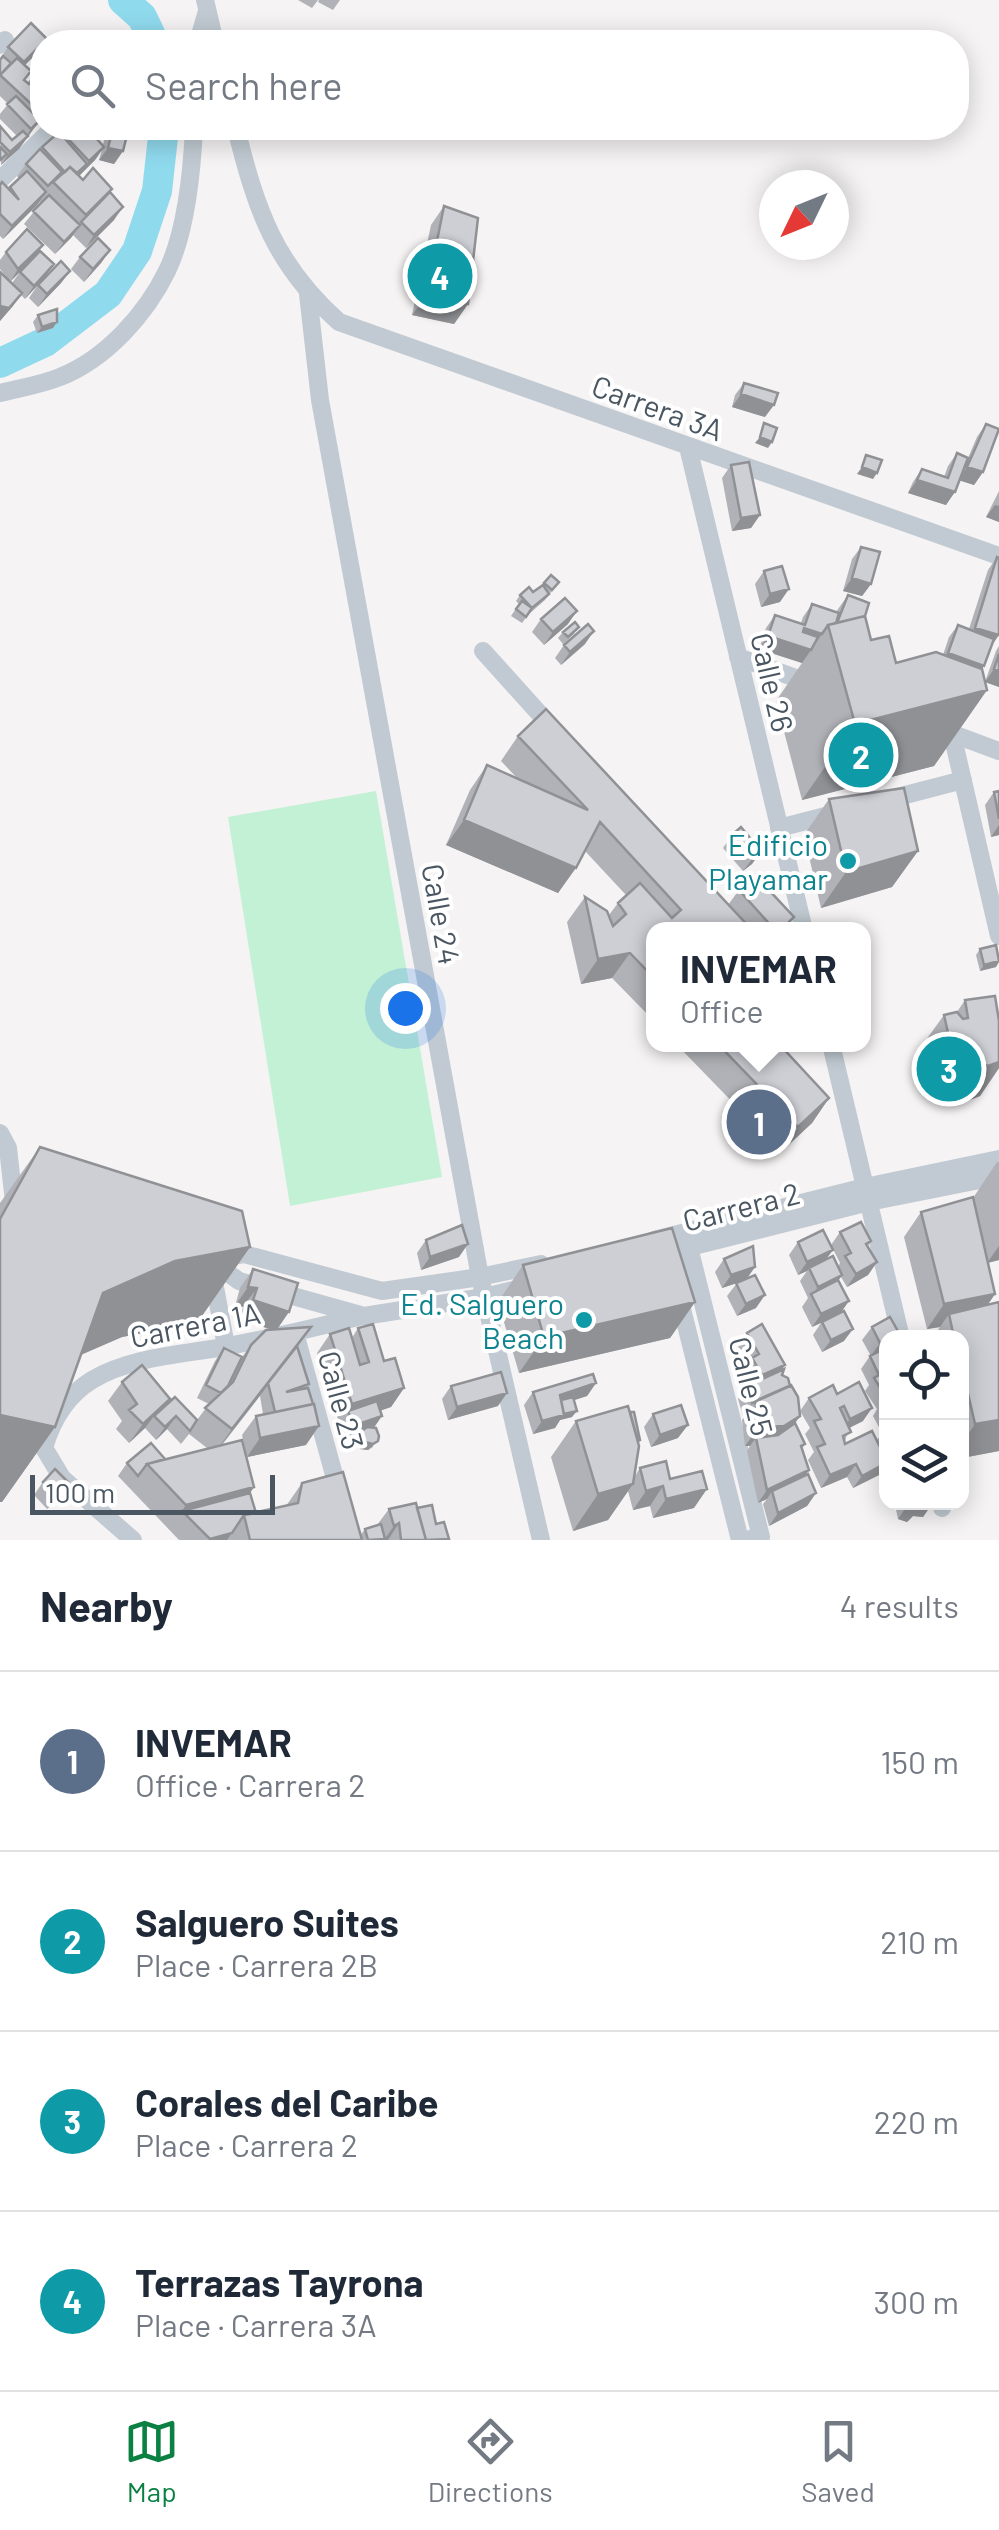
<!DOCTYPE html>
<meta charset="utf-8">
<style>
body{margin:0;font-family:Barlow,sans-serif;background:#f6f6f7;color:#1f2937}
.controls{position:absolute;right:30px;bottom:30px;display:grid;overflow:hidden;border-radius:20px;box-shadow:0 5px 25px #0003}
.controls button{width:90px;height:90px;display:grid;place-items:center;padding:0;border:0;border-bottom:2px solid #e0e1e3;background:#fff;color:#1f2937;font:50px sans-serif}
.compass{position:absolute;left:759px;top:170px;width:90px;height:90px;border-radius:50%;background:#fff;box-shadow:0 5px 25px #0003;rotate:227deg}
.scale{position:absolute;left:30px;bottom:25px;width:245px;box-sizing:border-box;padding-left:10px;border:5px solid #4a5661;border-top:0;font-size:28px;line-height:35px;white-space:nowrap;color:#4a5661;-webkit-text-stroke:8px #fff;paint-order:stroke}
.you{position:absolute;left:405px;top:1008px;width:35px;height:35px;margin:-25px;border:8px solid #fff;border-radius:50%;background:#1a73e8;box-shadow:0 0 0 15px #1a73e833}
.badge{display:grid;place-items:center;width:65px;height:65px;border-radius:50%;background:#0b8043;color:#fff;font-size:32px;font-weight:700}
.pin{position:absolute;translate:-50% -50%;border:5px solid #fff;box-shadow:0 2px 10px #0006}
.popup{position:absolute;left:646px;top:922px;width:225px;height:130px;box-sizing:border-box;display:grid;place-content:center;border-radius:20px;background:#fff;filter:drop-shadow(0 2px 8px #0005);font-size:32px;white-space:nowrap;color:#747a83}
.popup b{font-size:38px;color:#1f2937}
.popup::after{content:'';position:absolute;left:50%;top:100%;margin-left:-20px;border:20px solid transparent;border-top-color:#fff}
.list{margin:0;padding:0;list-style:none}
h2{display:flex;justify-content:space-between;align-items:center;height:130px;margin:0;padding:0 40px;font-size:42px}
h2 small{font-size:32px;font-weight:400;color:#747a83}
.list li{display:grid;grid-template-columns:65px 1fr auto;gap:30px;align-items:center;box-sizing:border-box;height:180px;padding:0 40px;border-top:2px solid #e0e1e3}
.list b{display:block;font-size:38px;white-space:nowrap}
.list p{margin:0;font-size:32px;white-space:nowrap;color:#747a83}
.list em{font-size:32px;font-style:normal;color:#747a83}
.icon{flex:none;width:55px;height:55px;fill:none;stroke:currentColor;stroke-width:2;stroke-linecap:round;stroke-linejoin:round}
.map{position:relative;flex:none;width:999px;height:1540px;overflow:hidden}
.search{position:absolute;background:#fff;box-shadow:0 5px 25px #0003;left:30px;right:30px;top:30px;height:110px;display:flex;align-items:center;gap:25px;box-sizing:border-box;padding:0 35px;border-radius:40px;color:#747a83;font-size:38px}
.sheet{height:850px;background:#fff}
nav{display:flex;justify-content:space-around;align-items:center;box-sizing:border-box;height:140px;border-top:2px solid #e0e1e3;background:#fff;font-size:28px;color:#747a83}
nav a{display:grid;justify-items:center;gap:5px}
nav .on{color:#0b8043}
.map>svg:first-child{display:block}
.green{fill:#c3f1d5}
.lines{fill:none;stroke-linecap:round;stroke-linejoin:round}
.river{stroke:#90daee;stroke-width:30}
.minor{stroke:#c1cad2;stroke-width:18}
.wall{fill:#b0b2b7;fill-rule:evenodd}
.shaded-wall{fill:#909195}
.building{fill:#cdcfd5;stroke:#909195;stroke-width:2.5}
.culture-dot{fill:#0f9aa8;stroke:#fff;stroke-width:4}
.labels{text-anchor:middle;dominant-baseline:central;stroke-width:8;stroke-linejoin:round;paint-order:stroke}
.street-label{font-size:30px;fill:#4a5661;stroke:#fff}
.culture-label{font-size:30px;fill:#0d838f;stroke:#fff;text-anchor:end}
</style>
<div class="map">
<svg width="999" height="1540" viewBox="0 0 999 1540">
<rect width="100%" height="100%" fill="#f5f3f3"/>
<path class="green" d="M376,791L442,1177L290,1206L228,817Z"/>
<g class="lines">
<path class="river" d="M123,0L142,17L154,42
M0,363L45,342L108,294L137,251L157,191L164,128"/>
<path class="minor" d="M205,0L215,42
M198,42L207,11
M0,45L5,40
M236,128C256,209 274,264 339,322L999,556
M0,180L53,128
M308,294L320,400L480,1277L541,1540
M0,393C19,388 41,385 60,377C106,359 146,314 167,271C186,232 192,170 194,128
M688,447L804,930
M483,651L556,732
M738,657L815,685
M934,727L999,751
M952,734L999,936
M886,800L963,780
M779,828L837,813
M831,1044L901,1338
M0,1133L8,1148L14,1202
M687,1239L761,1537L744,1540
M654,1240L865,1187L999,1159
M658,1255L869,1202L999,1176
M224,1258L244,1254L382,1291L480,1277L541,1264
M211,1261L239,1281L364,1316L484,1297L526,1287
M212,1271L226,1346
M679,1297L740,1540
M295,1333L352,1540
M44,1448C52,1420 66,1396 92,1380C129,1358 176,1355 218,1348C267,1339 314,1328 362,1316
M44,1448L62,1478L133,1540
M941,1502L942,1508"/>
</g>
<path class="wall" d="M298,0H318L312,8Z
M319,0H340L333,10L318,2Z
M42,42L38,52L25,65V80L27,83L42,65V121L34,128L19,149L1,165L0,126L12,140L17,136L0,119V114L8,104L0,96V59L8,47Z
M63,128L103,145L104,140L113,128L123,151L114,164L99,160L102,150L95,160L79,176L83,180L111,193L114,220L86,248L73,235L55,254L24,224L41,203L40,202L3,239L0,236V185L9,189L19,179L17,176L26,164Z
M444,206L468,304L454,324L412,315L431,225Z
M43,245L35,256L45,277L70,271L61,283L38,307L29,298L37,286L25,299L21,295L0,321L7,278L0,269V260L6,252ZM31,261L20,272L12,283L10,281Z
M110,250L101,263L84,282L71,269L80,257Z
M38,315L53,328L37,333L33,322Z
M744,383L765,417L732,407L735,395Z
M986,424L983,472L974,485L960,480L946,505L908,493L913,482L922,469L944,477L948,466L957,453L968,458L977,437Z
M731,465L760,515L751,528L732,531L722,478Z
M999,491V522L986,517Z
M861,547L871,584L862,596L843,591L852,559Z
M997,557L992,645L982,669L985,682L996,651L999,646V687L985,682L987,690L934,766L802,800L776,701L802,663L759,649L766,628L775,615L801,623L803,617L812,604L836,612L848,595L865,616L871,640L896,663L943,655L949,637L958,625L969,629L988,570Z
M764,571L780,602L761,607L755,584Z
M551,575L559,582L545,600L528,615L522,623L511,616L519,604L516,601L520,595L533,592L542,586Z
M541,619L568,624L544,645L532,632Z
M563,632L575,633L563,644L558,638Z
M585,644L561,665L555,658L564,645Z
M518,736L728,905L739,890L785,930H654V1021L612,978L581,984L567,922L585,897L609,915L618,903L626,895L585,851L558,893L446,845L470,790L487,765L518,779L501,761Z
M999,791V835L991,837L985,805L994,792Z
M829,799L918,851L892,887L821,908L804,835Z
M732,835L761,851L752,864L743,871L723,848Z
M980,949L999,956V962L996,967L980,971L976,955Z
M965,1000L999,1021V1068L980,1096L962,1103L950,1099L946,1091L926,1083L918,1051L944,1015L957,1012Z
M676,1044H779L829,1098L812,1123L781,1152Z
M40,1147L250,1247L197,1323L122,1337L81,1355L55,1427L2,1502H0V1203Z
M997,1162H999V1260L988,1263L995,1294L988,1304L999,1302V1451L962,1458V1338H932L940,1327L927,1329L904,1237L921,1212L973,1198Z
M840,1232L871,1241L868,1246L877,1262L868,1275L847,1287L841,1277L838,1281L844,1341L822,1352L813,1335L821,1323L812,1327L802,1307L808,1298L800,1281L807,1271L798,1275L789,1255L798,1242L838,1267L840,1263L831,1245Z
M426,1240L459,1257L421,1270L417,1253Z
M724,1259L747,1279L756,1308L737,1316L727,1296L737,1283L722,1288L715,1272Z
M523,1265L695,1302L670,1338L519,1373L498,1302Z
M253,1269L277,1329L298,1347L309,1384L306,1389V1445L247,1457L242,1435L256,1416L263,1414L260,1396L222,1445L254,1487L250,1493L256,1513L286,1506L302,1483L362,1540H179L118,1476L127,1463L165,1459L207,1448L189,1434L181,1444L167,1429L156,1440L145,1428L129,1443L116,1429L122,1421L108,1401L122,1382L170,1399L166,1405L197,1420L209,1404L197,1398L215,1361L224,1348L242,1357L251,1345L272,1330L240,1319L243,1307L235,1306L240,1288Z
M872,1327L899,1333L871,1356L862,1340Z
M358,1328L404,1388L391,1407L380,1411L374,1428L373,1447L368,1450L360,1449L358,1438L361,1433L344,1439L317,1353L330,1334L352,1338Z
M747,1333L785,1365L782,1370V1375L795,1423L805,1444L802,1449L806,1475L816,1493L807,1506L769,1526L763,1504L767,1499L758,1503L747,1451L750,1446H745L742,1420L746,1415L743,1416L738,1399L747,1386L751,1384L743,1371L748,1364L738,1346Z
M886,1348V1455L877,1440L882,1433L873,1416L877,1409L865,1391L869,1385L861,1369L870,1356Z
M596,1383L587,1396L574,1400L572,1417L560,1420L555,1428L533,1434L524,1405L533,1392Z
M451,1386L498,1406L448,1420L442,1399Z
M837,1394L863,1421L849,1428L845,1441V1444L886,1459V1465L879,1475L853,1488L847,1477L821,1488L808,1460L814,1452L805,1434L810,1428L800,1411L809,1398Z
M653,1414L678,1438L651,1447L644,1427Z
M576,1421L640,1440L638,1443L635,1476L640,1468L670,1479L694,1508L653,1518L650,1506L633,1510L628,1491L608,1520L573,1531L551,1457Z
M43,1482L60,1496L47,1509L34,1495Z
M897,1502H932V1504L923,1517L913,1516L907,1522L898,1519L895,1505Z
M417,1508L436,1524L448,1540H362L360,1536L365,1529L377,1525L389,1509Z"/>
<path class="shaded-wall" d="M42,43L38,52L15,75L24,62Z
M40,120L19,149L1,165L10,152L23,141L31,129Z
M104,147L95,160L78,177L71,178Z
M108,148L123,151L114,164L99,160Z
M46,192L37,205L3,239L12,226Z
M123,207L114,220L86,248L94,235Z
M80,225L71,238L55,254L64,242Z
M43,245L34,258L10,282L18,269Z
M110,250L101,263L84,282L93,269Z
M54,264L45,277L25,299L34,286Z
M70,271L61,283L38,307L47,294Z
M22,293L13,306L0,321V306Z
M426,296L468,304L454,324L412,315Z
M57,322L53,328L37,333L42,327Z
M741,394L774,405L765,417L732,407Z
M760,437L772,442L768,448L755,443Z
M862,467L877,473L873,479L857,474Z
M967,467L983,472L974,485L958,480Z
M917,480L955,492L946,505L908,493Z
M995,505L999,506V522L986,517Z
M760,515L751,528L732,531L741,518Z
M852,578L871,584L862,596L843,591Z
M789,589L780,602L761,607L770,594Z
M577,611L568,624L544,645L553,632Z
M804,628L822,634L813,647L795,641Z
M975,628L999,635L990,648L966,641Z
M594,631L585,644L561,665L570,652Z
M768,636L811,650L802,663L759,649Z
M948,653L984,666L975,679L939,666Z
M994,669L999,671V687L985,682Z
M987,690L934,766L802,800L855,724Z
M464,820L576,868L558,893L446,845Z
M999,825V835L991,837Z
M761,851L752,864L743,871L752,859Z
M918,851L892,887L821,908L846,872Z
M630,953L612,978L581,984L598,959Z
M999,961L996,967L980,971L984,965Z
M951,1046L971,1055L946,1091L926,1083Z
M976,1062H999V1068L980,1096L962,1103L950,1099Z
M829,1098L812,1123L781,1152L798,1127Z
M468,1244L459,1257L421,1270L430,1257Z
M999,1246V1260L987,1263Z
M250,1247L197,1323L122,1337L50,1368L103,1293L175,1261Z
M833,1250L824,1262L809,1268L807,1271L798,1275L807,1262Z
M877,1262L868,1275L847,1287L856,1274Z
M755,1267L746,1280L722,1288L731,1275Z
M842,1275L833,1288L812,1295L818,1287Z
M248,1287L257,1288L243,1307L235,1306Z
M995,1294L978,1319L949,1314L940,1327L927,1329L944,1304Z
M765,1295L756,1308L737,1316L746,1304Z
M253,1300L289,1312L276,1331L240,1319Z
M849,1301L840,1314L812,1327L821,1314Z
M695,1302L670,1338L519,1373L544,1337Z
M311,1327L294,1352L214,1454L232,1429Z
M853,1329L844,1341L822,1352L831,1340Z
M886,1339V1348L871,1356L880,1343Z
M785,1365L776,1377L753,1388L762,1375Z
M596,1383L587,1396L556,1406L560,1395Z
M404,1388L391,1407L351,1420L348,1411L352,1404Z
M507,1393L498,1406L448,1420L457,1407Z
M170,1399L157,1418L154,1416L145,1428L129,1443L143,1424Z
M872,1408L863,1421L841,1432L850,1419Z
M577,1411L572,1417L560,1420L555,1428L533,1434L542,1421Z
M0,1415L55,1427L2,1502H0Z
M176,1416L167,1429L156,1440L165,1427Z
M382,1416L373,1429L344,1439L353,1426Z
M800,1416L787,1435L756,1438L750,1446H745L759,1427Z
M999,1420V1451L962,1458V1443L975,1424Z
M688,1425L678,1438L651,1447L660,1435Z
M319,1426L306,1445L247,1457L260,1438Z
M378,1441L368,1450L360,1449L365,1442Z
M886,1463L879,1475L853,1488L862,1476Z
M856,1464L847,1477L821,1488L830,1475Z
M809,1470L800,1483L772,1491L767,1499L758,1503L767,1490Z
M69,1483L60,1496L47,1509L56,1496Z
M633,1484L608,1520L573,1531L598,1494Z
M663,1486L650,1506L633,1510L646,1491Z
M254,1487L237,1512L182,1511L186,1505Z
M707,1489L694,1508L653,1518L666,1499Z
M816,1493L807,1506L769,1526L778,1513Z
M922,1504H932L923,1517L913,1516L907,1522L898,1519L907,1506Z
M399,1523L388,1540H384L394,1526Z
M232,1533L227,1540H209L210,1539Z"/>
<path class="building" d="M31,23L47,39L24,62L8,47Z
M3,56L11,63L0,75V60Z
M17,58L31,71L24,80L29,84L39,75L35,71L42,65V114L0,75Z
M16,96L40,120L31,129L7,104Z
M0,126L12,140L23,131L28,136L10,152L0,142Z
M63,128H87L104,147L89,161L60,130Z
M113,128L128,131L123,151L108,148Z
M59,132L87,164L77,173L70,167L65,172L42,147Z
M0,147L7,154L0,160Z
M40,149L62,172L48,186L26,164Z
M70,167L83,180L93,168L112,189L86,215L53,182Z
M27,171L46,192L12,226L0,214V185L2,182L19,200L10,187Z
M110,192L123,207L94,235L81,222Z
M49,195L80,225L64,242L33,211Z
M444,206L478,218L468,304L426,296Z
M27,229L43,245L18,269L6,252Z
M98,238L110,250L93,269L80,257Z
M40,251L54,264L34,286L20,272Z
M61,261L70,271L47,294L38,285Z
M0,272L22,293L9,308L0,306Z
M57,309V322L42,327L38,315Z
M744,383L778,393L774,405L741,394Z
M764,423L777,428L772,442L760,437Z
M986,424L999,429L983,472L967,467Z
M957,453L968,458L955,492L917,480L922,469L948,478Z
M866,455L882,460L877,473L862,467Z
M749,462L760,515L741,518L731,465Z
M861,547L880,552L871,584L852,578Z
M997,557L999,558V635L975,628Z
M782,566L789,589L770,594L764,571Z
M551,575L559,582L552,590L544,583Z
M543,585L549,594L532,608L520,595L529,587L533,592Z
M848,595L869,603L865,616L837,623Z
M565,598L577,611L553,632L541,619Z
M522,601L532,608L526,617L516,609Z
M812,604L839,613L836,623L828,625L822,634L804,628L803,632L818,637L811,650L768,636L775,615L805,625Z
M865,616L871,640L889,636L896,663L936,652L982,669L987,690L855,724L828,625Z
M575,622L579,627L568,637L563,632Z
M588,624L594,631L570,652L564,645Z
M958,625L994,639L984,666L948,653Z
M999,654V671L994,669Z
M546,709L752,930H654V978L630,953L598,959L585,897L607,911L613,926L626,914L618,903L640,883L672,918L681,910L600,822L576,868L464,820L487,765L588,810L518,736Z
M904,788L918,851L846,872L829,799Z
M999,791V819L994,792Z
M741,827L761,851L752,859L732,835Z
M755,875L794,917L781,930H775L739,890Z
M996,945L999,961L984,965L980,949Z
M995,996L999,1021V1062L988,1066L976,1062L971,1055L951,1046L944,1015L957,1012L963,1019L968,1018L965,1000Z
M718,1044H779L829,1098L798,1127Z
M40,1147L242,1211L250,1247L175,1261L103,1293L55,1427L0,1415V1219Z
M973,1197L995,1294L944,1304L921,1212Z
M861,1222L871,1241L866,1244L877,1262L856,1274L845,1256L851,1253L840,1232Z
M462,1225L468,1244L430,1257L426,1240Z
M672,1228L695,1302L544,1337L523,1265Z
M823,1230L833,1250L807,1262L798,1242Z
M753,1246L755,1267L731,1275L724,1259Z
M833,1256L842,1275L818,1287L809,1268Z
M253,1269L298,1283L289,1312L253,1300L257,1288L248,1287Z
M755,1275L765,1295L746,1304L736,1283Z
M838,1280L849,1301L821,1314L811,1294Z
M999,1302V1420L975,1424L962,1368V1338H954L949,1314Z
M844,1311L853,1329L831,1340L822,1322Z
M890,1317L899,1333L886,1338V1339L880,1343L872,1327Z
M373,1324L384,1361L395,1358L404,1388L352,1404L330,1334L349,1328L360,1365L369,1362L358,1328Z
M762,1324L785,1365L762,1375L752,1358L759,1354L747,1333Z
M311,1327L232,1429L205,1408L233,1382L251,1345L266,1330Z
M297,1346L309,1384L286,1392L308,1388L313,1404L275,1412L268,1383Z
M224,1348L242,1357L228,1386L221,1393L206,1385Z
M886,1348V1397L874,1378L879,1375L870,1356Z
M142,1365L170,1399L143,1424L129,1410L137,1404L122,1382Z
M784,1369L782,1375L788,1378L790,1386L752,1403L747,1386Z
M501,1372L507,1393L457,1407L451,1386Z
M593,1374L596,1383L560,1395L564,1415L542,1421L533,1392Z
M859,1382L872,1408L850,1419L844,1406L840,1408L851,1432L843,1436L845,1444L872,1431L886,1459V1463L862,1476L856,1464L830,1475L817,1447L825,1444L814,1421L821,1419L809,1398L833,1385L837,1394Z
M791,1385L798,1397L800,1416L784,1426L759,1427L755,1401Z
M175,1397L197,1420L190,1431L176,1416L165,1427L154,1416Z
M573,1397L577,1411L564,1414L561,1400Z
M377,1401L382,1416L353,1426L348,1411Z
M314,1404L319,1426L260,1438L256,1416Z
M681,1405L688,1425L660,1435L653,1414Z
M628,1406L639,1446L633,1484L598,1494L576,1421Z
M630,1412H634L640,1440L638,1441Z
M795,1423L805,1444L801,1446L809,1470L767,1490L756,1438L778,1435Z
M367,1427L376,1428L379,1436L378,1441L373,1444L365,1442L362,1431Z
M242,1440L254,1487L186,1505L147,1464Z
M151,1443L165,1459L147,1464L138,1476L127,1463Z
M666,1461L670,1479L702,1471L707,1489L666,1499L663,1486L646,1491L640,1468Z
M55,1469L69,1483L56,1496L43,1482Z
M343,1472L362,1540H250L244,1515L298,1503L302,1483Z
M808,1474L816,1493L778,1513L772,1491Z
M250,1493L256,1513L244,1515L232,1533L210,1539L182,1511Z
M906,1502H932V1504H922L916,1509L907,1506Z
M416,1503L426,1540H401L399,1523L394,1526L389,1509Z
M432,1505L436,1524L444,1522L449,1539L426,1540L417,1508Z
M381,1524L385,1539L368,1540L365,1529Z"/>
<g class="culture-dot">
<circle cx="848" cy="861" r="10"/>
<circle cx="584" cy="1320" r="10"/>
</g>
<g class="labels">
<g class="street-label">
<text transform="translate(658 407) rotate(20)">Carrera 3A</text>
<text transform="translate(773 682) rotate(77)">Calle 26</text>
<text transform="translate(442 914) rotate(80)">Calle 24</text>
<text transform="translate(741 1206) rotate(-14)">Carrera 2</text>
<text transform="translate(195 1324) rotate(-11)">Carrera 1A</text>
<text transform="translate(752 1386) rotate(76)">Calle 25</text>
<text transform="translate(342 1400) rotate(75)">Calle 23</text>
</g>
<g class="culture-label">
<text x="828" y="844">Edificio<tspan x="828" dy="34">Playamar</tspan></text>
<text x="564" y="1303">Ed. Salguero<tspan x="564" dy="34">Beach</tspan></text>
</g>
</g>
</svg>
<div class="controls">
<button><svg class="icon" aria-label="locate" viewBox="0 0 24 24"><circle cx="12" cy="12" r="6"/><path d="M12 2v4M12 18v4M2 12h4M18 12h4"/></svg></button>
<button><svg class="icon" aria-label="layers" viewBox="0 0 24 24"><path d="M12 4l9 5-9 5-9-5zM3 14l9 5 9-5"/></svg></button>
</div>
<svg class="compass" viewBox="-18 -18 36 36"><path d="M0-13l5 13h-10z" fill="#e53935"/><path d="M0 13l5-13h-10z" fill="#747a83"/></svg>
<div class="scale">100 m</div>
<div class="you"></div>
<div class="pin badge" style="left:759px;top:1122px;background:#5c6f8a">1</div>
<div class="popup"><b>INVEMAR</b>Office</div>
<div class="pin badge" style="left:861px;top:755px;background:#0f9aa8">2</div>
<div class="pin badge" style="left:949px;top:1069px;background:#0f9aa8">3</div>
<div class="pin badge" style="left:440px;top:276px;background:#0f9aa8">4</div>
<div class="search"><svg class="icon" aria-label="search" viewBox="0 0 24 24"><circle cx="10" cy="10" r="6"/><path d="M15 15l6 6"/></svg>Search here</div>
</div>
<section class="sheet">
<h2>Nearby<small>4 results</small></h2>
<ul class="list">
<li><span class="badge" style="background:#5c6f8a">1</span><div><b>INVEMAR</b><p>Office · Carrera 2</p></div><em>150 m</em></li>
<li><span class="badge" style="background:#0f9aa8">2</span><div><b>Salguero Suites</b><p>Place · Carrera 2B</p></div><em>210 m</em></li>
<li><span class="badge" style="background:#0f9aa8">3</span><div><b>Corales del Caribe</b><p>Place · Carrera 2</p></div><em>220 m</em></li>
<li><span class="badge" style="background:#0f9aa8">4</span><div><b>Terrazas Tayrona</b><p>Place · Carrera 3A</p></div><em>300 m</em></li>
</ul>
</section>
<nav>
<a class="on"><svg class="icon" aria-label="map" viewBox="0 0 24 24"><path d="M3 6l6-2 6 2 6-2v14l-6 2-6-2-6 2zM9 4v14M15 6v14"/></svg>Map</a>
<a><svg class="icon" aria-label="directions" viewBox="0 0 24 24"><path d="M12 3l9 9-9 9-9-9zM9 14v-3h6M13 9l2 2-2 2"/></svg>Directions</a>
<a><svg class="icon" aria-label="saved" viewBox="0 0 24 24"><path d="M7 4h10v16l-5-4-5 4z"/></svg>Saved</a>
</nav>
